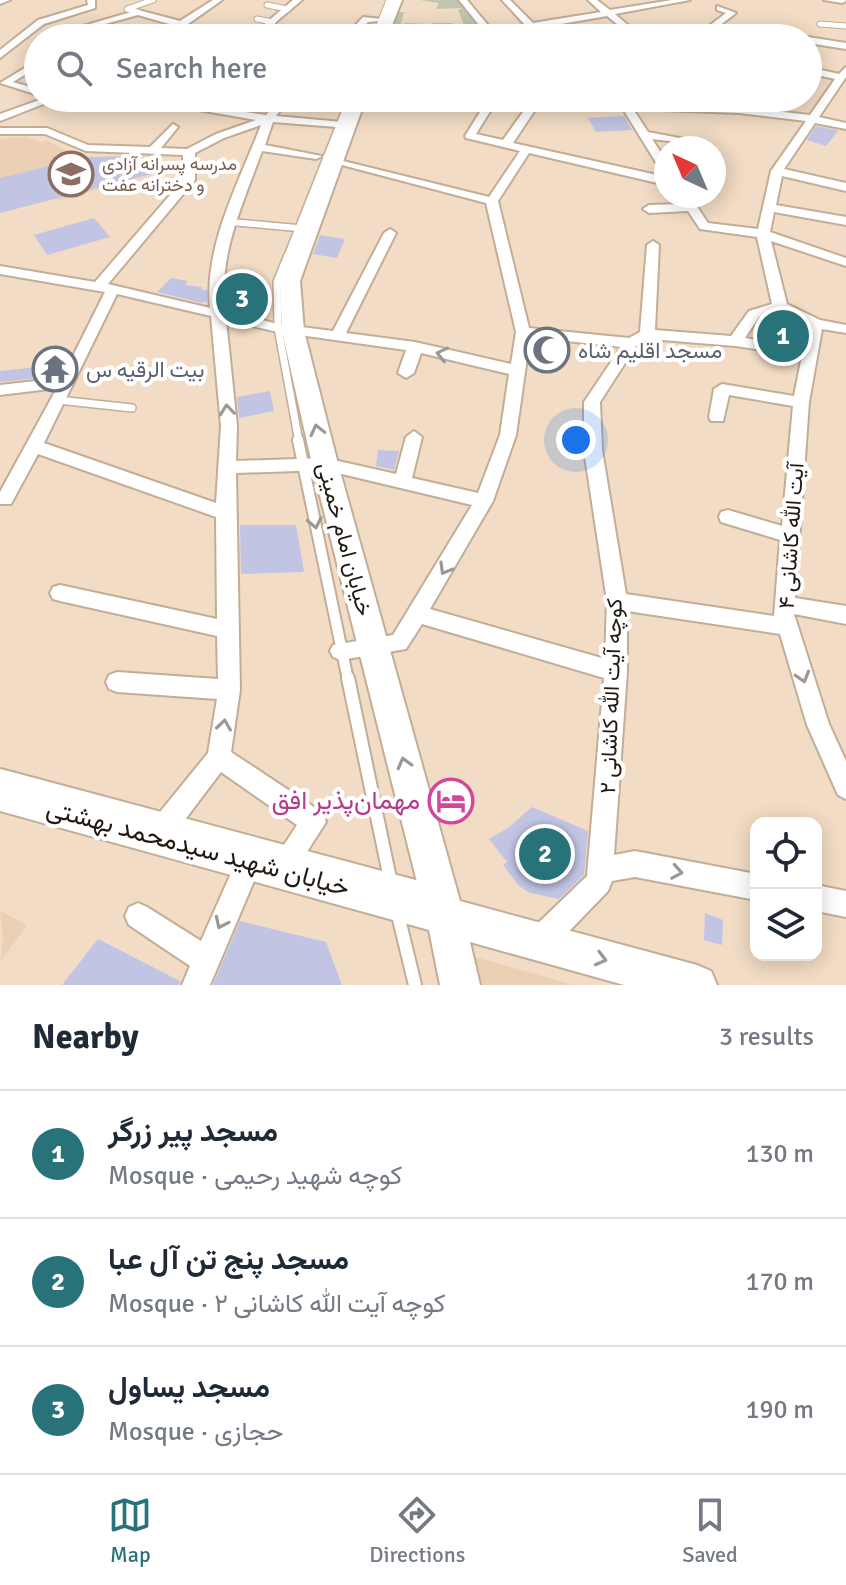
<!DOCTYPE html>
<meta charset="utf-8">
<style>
body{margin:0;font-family:Signika,Vazirmatn,sans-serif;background:#f6f6f7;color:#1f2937}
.controls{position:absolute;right:24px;bottom:24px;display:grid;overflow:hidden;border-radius:16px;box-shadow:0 4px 20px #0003}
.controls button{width:72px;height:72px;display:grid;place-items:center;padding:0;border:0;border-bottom:2px solid #e0e1e3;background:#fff;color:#1f2937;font:40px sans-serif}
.compass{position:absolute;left:654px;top:136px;width:72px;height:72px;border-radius:50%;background:#fff;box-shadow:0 4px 20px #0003;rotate:316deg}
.you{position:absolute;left:576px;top:440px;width:28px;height:28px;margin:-20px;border:6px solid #fff;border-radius:50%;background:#1a73e8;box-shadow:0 0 0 12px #1a73e833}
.badge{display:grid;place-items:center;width:52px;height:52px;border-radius:50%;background:#287279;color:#fff;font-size:26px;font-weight:700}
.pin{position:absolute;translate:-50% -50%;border:4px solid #fff;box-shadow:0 2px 8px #0006}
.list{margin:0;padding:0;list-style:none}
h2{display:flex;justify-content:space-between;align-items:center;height:104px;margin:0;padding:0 32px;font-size:34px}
h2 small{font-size:26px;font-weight:400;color:#747a83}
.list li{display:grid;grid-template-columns:52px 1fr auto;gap:24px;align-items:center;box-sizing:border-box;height:128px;padding:0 32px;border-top:2px solid #e0e1e3}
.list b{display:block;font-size:30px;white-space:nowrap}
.list p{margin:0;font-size:26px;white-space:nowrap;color:#747a83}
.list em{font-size:26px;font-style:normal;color:#747a83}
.icon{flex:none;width:44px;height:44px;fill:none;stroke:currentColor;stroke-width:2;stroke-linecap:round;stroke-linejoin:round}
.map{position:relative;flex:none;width:846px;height:985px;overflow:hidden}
.search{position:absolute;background:#fff;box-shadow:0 4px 20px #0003;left:24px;right:24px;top:24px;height:88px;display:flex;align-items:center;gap:20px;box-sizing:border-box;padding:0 28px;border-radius:44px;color:#747a83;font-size:30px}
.sheet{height:488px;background:#fff}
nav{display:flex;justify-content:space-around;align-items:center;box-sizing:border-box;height:112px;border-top:2px solid #e0e1e3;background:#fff;font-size:22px;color:#747a83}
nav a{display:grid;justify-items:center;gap:4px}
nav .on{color:#287279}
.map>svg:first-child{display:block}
.built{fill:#ebd0b4}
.green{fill:#c1c5b0}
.building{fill:#c1c4e3}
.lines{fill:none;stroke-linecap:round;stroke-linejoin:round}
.lane-far4-casing{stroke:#c2ad96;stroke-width:7}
.lane-far3-casing{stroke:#c2ad96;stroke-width:9}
.lane-far2-casing{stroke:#c2ad96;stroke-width:10}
.lane-far1-casing{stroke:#c2ad96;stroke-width:14}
.lane-casing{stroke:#c2ad96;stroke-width:16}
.street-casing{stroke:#c2ad96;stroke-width:4}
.secondary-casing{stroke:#c2ad96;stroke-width:4}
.lane-far4{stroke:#fff;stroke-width:5}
.lane-far3{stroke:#fff;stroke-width:6}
.lane-far2{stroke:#fff;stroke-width:7}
.lane-far1{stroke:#fff;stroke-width:10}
.lane{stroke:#fff;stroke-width:12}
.street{fill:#fff;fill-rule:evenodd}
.secondary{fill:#fff;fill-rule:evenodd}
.oneway{stroke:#9c9894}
.labels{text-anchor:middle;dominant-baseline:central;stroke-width:8;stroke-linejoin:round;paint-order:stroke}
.far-education-label{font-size:18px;fill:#785e54;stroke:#fff;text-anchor:start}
.worship-label{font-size:22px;fill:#5b616d;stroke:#fff;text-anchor:start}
.street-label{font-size:22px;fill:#221a12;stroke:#fff}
.near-hotel-label{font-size:26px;fill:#b23c85;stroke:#fff;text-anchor:end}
.near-street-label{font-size:26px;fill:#221a12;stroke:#fff}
</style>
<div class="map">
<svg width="846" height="985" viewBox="0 0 846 985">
<rect width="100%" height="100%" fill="#f2dcc5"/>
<path class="built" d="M25,137L41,142L46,140L79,158L149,156L160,165L147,169L151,174L60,200L0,187V139Z
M0,911L27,925L0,963L3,938Z
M465,954L573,985H473Z"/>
<path class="green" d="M420,0H459L481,31L391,33L398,12H404L400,27L403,30L405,23L427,24L428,30H433L432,23H453L454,30L465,27L458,10L462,8L436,9L439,3Z"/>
<path class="building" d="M624,116L632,130L596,132L588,118Z
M816,126L837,130L838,131L826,146L807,140Z
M131,156L151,174L0,213V178L86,157Z
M94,218L110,237L47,255L34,235Z
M320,235L345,239L337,258L313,254Z
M171,278L188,281L185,285L202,287V290H207V301L202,303L157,292Z
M237,286L264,288L259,315L228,308L227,291H235Z
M766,318L781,319L804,330L803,334L794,342L764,338L761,320Z
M533,340L569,344L563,364L530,359Z
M66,364L61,373L55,376L0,382V371Z
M270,391L274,411L239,418L237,397Z
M378,450L399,451L394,470L376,466Z
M240,525H296L304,572L241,574Z
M532,807L588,831L584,875L559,899L530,893L519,886L503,865L507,862L489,839L508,828Z
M705,913L723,920L722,945L704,940Z
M240,921L326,942L342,985H213Z
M98,939L180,981L179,985H62Z"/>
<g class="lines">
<g class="lane-far4-casing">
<path id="lane-far4" d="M267,5L288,9
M138,12L127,9L153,0
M257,19L273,22
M820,24L846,26
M374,38L389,0
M344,113L350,98"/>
</g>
<g class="lane-far3-casing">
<path id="lane-far3" d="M231,222L297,228
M287,257L345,111"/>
</g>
<g class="lane-far2-casing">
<path id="lane-far2" d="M288,255L277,282L278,328L299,442
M58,400L132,408"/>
</g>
<g class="lane-far1-casing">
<path id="lane-far1" d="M298,440L348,680"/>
</g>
<g class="lane-casing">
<path id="lane" d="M348,678L393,893
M0,775L430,890
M397,911L415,985"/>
</g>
<g class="street-casing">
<path id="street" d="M87,0H95V8L44,24L0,58V50L38,20L88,5Z
M213,0H222L188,24L232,38H218L138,15L69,34L72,38H63L59,33L138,10L180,21Z
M293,0H302L257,38H248Z
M459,0H467L492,30L525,25L502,0H510L533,23L601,12L588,0H597L610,10L672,0H690L615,14L643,38H634L607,16L561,24L581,34L580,38H555L569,34L552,25L489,38L376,37L372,34L376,31L483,30Z
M824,0H845L846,1L842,3Z
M717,6L736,13L714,30L692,31L686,38H677L687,27L709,26L726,13L717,10Z
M363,17L391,20L368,22L353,38H344Z
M782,35L796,38H778Z
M808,37L846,43V49L808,43V38H805Z
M38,60V67L13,82L38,89V95L0,83Z
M808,67L839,74L846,67V77L819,117L846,123V129L815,123L784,169L846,183V191L782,176L776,205L846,217V225L774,212L770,232L846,258V266L771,241L787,304L820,320L846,325V333L822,329L809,402L795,598L846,606V624L794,614L829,724L846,761V799L838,795L807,725L780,634L627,611V672L614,855L635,851L756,874V900L635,877L612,881L608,891L549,952L539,956L529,952L525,942L529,932L587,876L604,678L422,624L406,649L341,660L333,657L330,651L333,645L393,635L472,505L325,470L236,473L240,690L231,752L323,813L326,822L289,880L280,884L271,880L267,871L297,825L221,772L165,846L156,849L147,846L144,837L147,828L208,753L217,699L117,692L109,689L106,682L109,675L117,672L218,679L217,636L60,601L53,599L50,593L53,587L60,585L217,619L216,517L38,454L11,504H0V492L57,388L0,395V385L62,378L105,292L0,274V266L95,282L183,180V155L86,151L45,134H0V128H47L88,145L150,147L173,124L178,127L161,148L187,149L216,134L256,120L129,98H153L266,115L280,98H290L276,116L353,123V127L349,128L273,122L265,145L322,156L316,159L262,151C243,204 218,254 225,311L278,324L333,331L384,233L390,229L396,233L346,333L415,342L511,364L516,332L486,203L323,160V156L489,197L520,151L466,138L465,136L483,107L452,98L493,103L494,105L476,134L503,140L533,98H543L513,143L666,177V185L529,153L498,201L529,328L629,338L640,332L647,245L653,241L659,245L655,330L731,336L749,311L772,304L757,237L700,229L688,211L649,213L643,209L649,205L683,204L678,196H690L708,223L758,229L771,171L806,121L739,113L633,109L648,132L690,140L685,143L652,139L666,160V172L660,169L623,109L551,98L622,102L624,98H632V103L739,107L810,115L835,79L808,73ZM261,125C239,183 204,244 210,308L108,284L195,180V153L224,138ZM117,294L211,316L221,426L216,503L44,443ZM779,311L808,326L804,347L745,338L759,317ZM226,320L278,332L406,350L398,373L406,378L414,373L421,353L509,374L500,435L478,493L412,478L422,437L414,431L406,437L396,474L325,458L236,461L237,426ZM530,337L621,347L584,402V450L607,601L605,659L430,609L493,501L516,435ZM650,339L735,346L802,356L794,396L722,384L714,389L709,417L711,421H723L729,395L793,406L782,526L728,510L721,512L719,517L721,522L780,540L774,616L626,594L602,450L600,402L636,346Z
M45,98H59L0,121V114Z
M249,849L258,853L262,862L210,985H182L190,966L129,925L125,916L129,907L138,903L147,907L201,941L240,853Z
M816,885L846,891V917L816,911Z"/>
</g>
<g class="secondary-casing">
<path id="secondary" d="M0,0H10L0,4Z
M390,0H402L387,38H375Z
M352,98H366L300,281L304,331L338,464L460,901L697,965L711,971L717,985H624L470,942L480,985H440L429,930L0,811V777L419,890L312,464L282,331L280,281Z"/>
</g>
<use href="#lane-far4" class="lane-far4"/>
<use href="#lane-far3" class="lane-far3"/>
<use href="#lane-far2" class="lane-far2"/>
<use href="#lane-far1" class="lane-far1"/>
<use href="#lane" class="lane"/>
<use href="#street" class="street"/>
<use href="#secondary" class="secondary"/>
</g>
<defs><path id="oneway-chevron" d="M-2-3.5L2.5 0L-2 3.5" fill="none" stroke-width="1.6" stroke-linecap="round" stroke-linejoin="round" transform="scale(2)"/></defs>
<g class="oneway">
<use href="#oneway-chevron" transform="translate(442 354) rotate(-167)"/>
<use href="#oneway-chevron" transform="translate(227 410) rotate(-96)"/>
<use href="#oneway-chevron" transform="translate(317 430) rotate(-103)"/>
<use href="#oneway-chevron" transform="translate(315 523) rotate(78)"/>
<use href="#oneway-chevron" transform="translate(445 569) rotate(120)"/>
<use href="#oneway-chevron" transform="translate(803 677) rotate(73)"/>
<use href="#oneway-chevron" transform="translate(224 725) rotate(-82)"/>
<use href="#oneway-chevron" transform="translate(404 763) rotate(-105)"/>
<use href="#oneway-chevron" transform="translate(677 872) rotate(10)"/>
<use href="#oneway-chevron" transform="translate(221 923) rotate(115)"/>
<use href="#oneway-chevron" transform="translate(601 959) rotate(15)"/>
</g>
<defs>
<g id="school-ring" transform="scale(2.3)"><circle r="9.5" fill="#fff" stroke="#8d6e63" stroke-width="1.5"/><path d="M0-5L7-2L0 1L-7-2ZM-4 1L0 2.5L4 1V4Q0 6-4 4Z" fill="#8d6e63"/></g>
<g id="mosque-ring" transform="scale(2.3)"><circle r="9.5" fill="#fff" stroke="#6b7280" stroke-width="1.5"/><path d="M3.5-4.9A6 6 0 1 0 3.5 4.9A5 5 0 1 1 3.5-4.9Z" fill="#6b7280"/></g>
<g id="temple-ring" transform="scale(2.3)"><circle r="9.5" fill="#fff" stroke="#6b7280" stroke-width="1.5"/><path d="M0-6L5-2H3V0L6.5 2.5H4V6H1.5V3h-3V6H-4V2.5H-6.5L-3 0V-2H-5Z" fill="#6b7280"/></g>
<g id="hotel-ring" transform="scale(2.3)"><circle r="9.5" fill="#fff" stroke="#d1479c" stroke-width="1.5"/><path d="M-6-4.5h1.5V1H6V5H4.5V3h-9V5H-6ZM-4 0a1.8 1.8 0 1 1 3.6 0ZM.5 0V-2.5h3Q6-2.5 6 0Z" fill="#d1479c"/></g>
</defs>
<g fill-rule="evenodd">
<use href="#school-ring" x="71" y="174"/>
<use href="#mosque-ring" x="547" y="350"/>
<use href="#temple-ring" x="55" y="369"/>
<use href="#hotel-ring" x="451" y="801"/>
</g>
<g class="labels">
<g class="far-education-label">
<text x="102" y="164">مدرسه پسرانه آزادی<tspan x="102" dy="21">و دخترانه عفت</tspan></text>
</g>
<g class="worship-label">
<text x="578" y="350">مسجد اقلیم شاه</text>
<text x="86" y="369">بیت الرقیه س</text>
</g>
<g class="street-label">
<text transform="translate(791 536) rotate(-86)">آیت الله کاشانی ۴</text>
<text transform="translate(345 539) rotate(75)">خیابان امام خمینی</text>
<text transform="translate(611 696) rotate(-88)">کوچه آیت الله کاشانی ۲</text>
</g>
<g class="near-hotel-label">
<text x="420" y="801">مهمان‌پذیر افق</text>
</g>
<g class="near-street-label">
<text transform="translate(198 848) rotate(15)">خیابان شهید سیدمحمد بهشتی</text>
</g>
</g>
</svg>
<div class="controls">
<button><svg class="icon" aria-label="locate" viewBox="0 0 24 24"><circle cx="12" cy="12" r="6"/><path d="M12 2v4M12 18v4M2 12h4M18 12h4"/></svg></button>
<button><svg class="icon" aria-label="layers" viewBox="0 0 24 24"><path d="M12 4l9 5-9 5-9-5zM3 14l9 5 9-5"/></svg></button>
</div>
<svg class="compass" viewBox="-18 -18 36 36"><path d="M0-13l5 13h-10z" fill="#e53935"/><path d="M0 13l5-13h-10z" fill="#747a83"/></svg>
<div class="you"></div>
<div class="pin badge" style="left:783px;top:336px">1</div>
<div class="pin badge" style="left:545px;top:854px">2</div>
<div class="pin badge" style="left:242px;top:299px">3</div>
<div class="search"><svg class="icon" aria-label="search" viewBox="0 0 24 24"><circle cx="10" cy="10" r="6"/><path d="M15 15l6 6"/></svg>Search here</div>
</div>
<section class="sheet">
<h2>Nearby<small>3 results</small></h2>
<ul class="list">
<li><span class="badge">1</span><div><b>مسجد پیر زرگر</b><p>Mosque · کوچه شهید رحیمی</p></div><em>130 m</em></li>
<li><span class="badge">2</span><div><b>مسجد پنج تن آل عبا</b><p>Mosque · کوچه آیت الله کاشانی ۲</p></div><em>170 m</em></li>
<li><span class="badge">3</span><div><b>مسجد یساول</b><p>Mosque · حجازی</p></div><em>190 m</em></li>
</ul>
</section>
<nav>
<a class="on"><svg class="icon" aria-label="map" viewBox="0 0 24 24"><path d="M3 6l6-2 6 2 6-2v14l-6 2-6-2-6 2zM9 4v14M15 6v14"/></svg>Map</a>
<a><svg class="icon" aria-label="directions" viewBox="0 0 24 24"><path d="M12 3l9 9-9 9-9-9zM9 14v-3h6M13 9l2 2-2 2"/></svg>Directions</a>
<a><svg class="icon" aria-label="saved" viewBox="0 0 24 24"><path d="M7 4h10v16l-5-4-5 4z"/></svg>Saved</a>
</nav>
